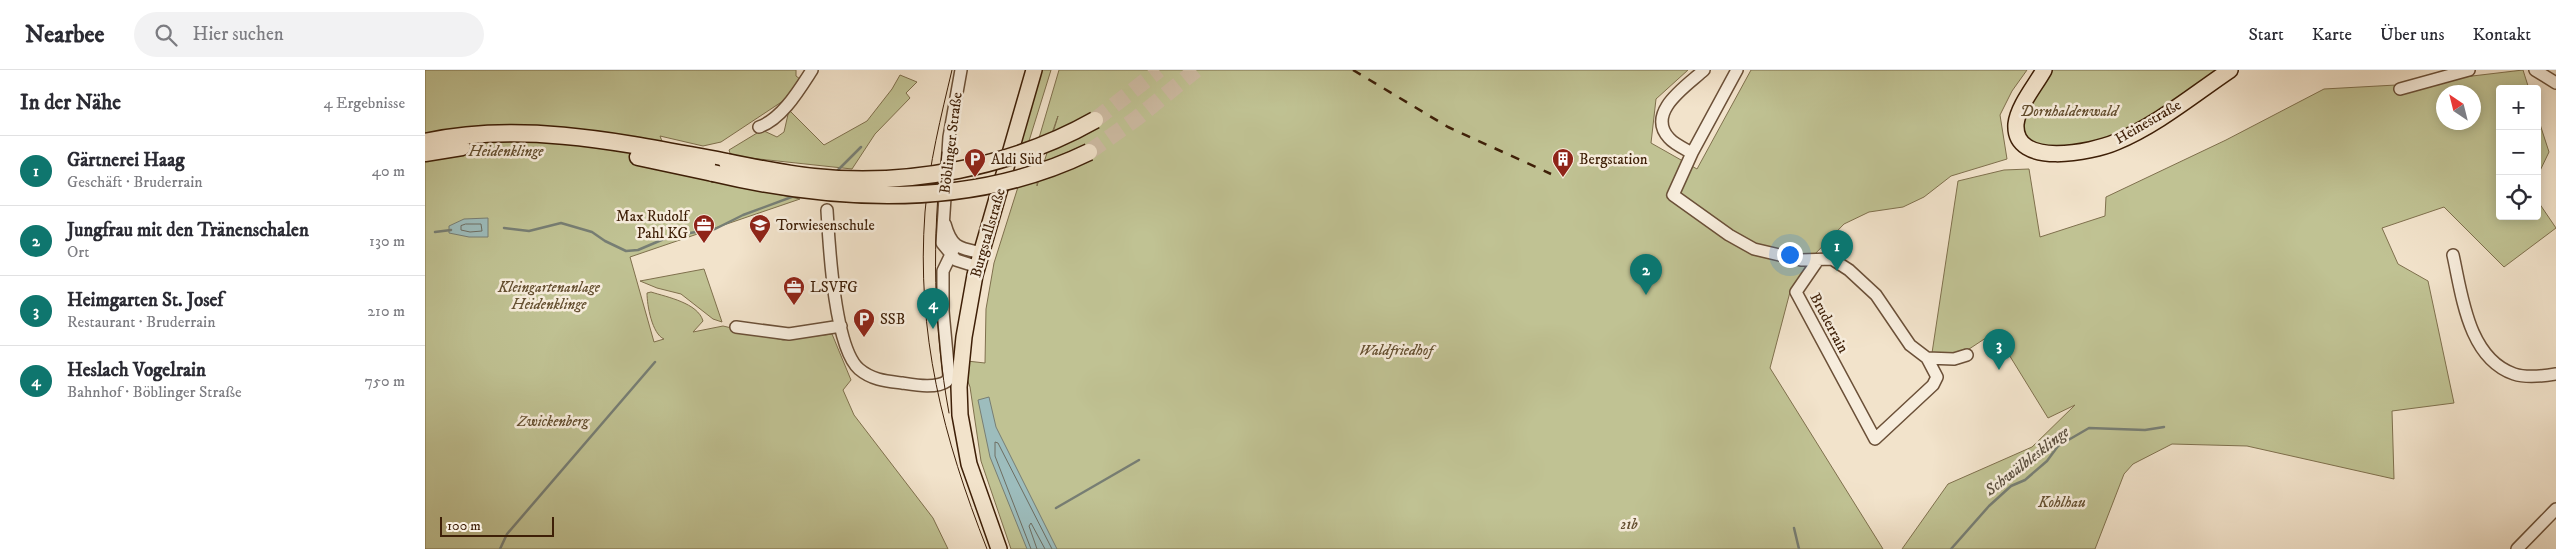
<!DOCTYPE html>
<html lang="de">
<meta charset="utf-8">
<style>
body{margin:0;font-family:"IM FELL DW Pica",serif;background:#f2f2f3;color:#2b2b33}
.controls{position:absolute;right:15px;top:15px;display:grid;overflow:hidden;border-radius:5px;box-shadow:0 2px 12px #0003}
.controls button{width:45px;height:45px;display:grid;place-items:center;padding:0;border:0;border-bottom:1px solid #e1e1e2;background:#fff;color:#2b2b33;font:25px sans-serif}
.compass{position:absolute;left:2011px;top:15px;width:45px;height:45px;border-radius:50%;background:#fff;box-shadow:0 2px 12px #0003;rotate:325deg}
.scale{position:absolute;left:15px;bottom:12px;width:114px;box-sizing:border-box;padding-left:5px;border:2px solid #3e1f07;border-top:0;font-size:14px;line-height:18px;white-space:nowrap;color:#3e1f07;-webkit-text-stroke:4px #f7eddd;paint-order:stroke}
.you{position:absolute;left:1364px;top:184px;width:18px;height:18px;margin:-12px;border:4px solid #fff;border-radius:50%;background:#1a73e8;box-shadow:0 0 0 8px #1a73e833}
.badge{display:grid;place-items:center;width:32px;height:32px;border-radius:50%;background:#0f766e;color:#fff;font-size:16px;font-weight:700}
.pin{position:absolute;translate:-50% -41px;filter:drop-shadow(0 1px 2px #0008)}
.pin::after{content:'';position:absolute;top:26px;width:18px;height:15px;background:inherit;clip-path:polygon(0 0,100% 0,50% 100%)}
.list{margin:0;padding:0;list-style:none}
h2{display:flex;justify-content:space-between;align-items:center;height:65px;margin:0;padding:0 20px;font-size:21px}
h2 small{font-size:16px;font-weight:400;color:#7c7c81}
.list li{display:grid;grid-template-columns:32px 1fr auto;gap:15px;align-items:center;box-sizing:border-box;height:70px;padding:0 20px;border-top:1px solid #e1e1e2}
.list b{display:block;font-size:19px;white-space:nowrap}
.list p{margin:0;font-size:16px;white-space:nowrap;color:#7c7c81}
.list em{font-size:16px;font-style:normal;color:#7c7c81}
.icon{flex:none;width:28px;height:28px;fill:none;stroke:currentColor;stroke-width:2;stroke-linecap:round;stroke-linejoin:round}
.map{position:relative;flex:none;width:2131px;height:479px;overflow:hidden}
header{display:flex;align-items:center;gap:30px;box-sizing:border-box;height:70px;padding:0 25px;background:#fff;border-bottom:1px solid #e1e1e2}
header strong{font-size:24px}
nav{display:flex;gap:28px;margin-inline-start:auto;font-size:18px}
.search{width:350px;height:45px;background:#f2f2f3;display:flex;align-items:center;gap:12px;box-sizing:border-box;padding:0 18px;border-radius:28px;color:#7c7c81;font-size:19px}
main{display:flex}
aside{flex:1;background:#fff}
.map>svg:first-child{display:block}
.green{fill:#c0c293;stroke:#7f704d;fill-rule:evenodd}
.water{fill:#9dbdbd;stroke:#777e74}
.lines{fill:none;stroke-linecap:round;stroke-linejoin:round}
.shore{stroke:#6e6e62;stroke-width:1}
.stream{stroke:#777e74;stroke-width:2.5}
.highway-tunnel{stroke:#cebca4;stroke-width:16;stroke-dasharray:16 8;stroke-linecap:butt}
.minor-casing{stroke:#6b5038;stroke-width:14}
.major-casing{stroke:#3e1f07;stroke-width:18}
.highway-casing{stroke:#3e1f07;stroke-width:19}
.minor{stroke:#f7eddd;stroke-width:11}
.major{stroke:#f2e3cb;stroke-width:15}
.highway{stroke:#f2e3cb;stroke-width:16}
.tram{stroke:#3e1f07;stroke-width:1}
.rail{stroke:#3e1f07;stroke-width:2.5;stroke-dasharray:9 9;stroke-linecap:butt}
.highway-bridge-casing{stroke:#3e1f07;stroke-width:19;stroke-linecap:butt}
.highway-bridge{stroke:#f2e3cb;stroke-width:16}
.labels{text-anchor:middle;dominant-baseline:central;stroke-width:5;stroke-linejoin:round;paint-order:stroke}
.park-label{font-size:15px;font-style:italic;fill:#655031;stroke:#f7eddd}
.street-label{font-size:15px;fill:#3e1f07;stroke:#f7eddd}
.poi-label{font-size:15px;fill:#3e1f07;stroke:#f7eddd;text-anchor:start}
.water-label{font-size:16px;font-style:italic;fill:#5a4e3e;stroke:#f7eddd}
</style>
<header>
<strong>Nearbee</strong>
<div class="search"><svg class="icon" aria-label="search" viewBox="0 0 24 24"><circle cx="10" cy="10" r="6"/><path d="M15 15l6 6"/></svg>Hier suchen</div>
<nav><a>Start</a><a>Karte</a><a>Über uns</a><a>Kontakt</a></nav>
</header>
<main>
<aside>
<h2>In der Nähe<small>4 Ergebnisse</small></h2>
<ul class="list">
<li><span class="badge">1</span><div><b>Gärtnerei Haag</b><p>Geschäft · Bruderrain</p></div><em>40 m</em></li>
<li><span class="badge">2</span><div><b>Jungfrau mit den Tränenschalen</b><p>Ort</p></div><em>130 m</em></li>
<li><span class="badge">3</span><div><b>Heimgarten St. Josef</b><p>Restaurant · Bruderrain</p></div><em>210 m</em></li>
<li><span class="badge">4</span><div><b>Heslach Vogelrain</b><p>Bahnhof · Böblinger Straße</p></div><em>750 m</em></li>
</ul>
</aside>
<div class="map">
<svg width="2131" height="479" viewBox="0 0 2131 479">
<rect width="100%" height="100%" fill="#f2e3cb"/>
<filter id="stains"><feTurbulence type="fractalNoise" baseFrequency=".004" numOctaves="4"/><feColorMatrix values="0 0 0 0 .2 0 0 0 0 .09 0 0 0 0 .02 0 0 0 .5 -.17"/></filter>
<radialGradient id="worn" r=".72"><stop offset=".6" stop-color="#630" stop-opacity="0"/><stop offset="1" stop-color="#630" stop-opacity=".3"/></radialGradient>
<path class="green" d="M0,0H371V6L375,9L358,31L296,72L278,76L235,66L249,102L375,129L205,187L229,272L239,269C227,264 222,235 222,223L226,222C242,227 273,233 278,251L268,262L298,256L358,270L407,264L426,310L418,320L429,345L508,448L523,479H0Z
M617,0H626L604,71L593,75L612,3Z
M634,0H1263L1231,29L1226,73L1272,99L1326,0H1602L1587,21L1575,45L1582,89L1526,106L1499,127L1478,137L1444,142L1419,154L1388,186L1365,222L1345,298L1458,479H586L556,391L545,317L542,309V291L560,293L561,239L569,193L593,117L612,111V116L633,46L627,63L614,68ZM668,56L658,66L632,78L637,59ZM657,76L662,77L664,85L656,94L623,108L629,88Z
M1619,0H1799L1736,46L1672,78L1600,76L1595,42Z
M2098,0L2104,19H2075V146H2112V130L2131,158L2079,197L2019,137L1957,158L1973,194L2003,211L2029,333L1967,341L1969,409L1822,376L1747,374L1708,394L1699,404L1670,479H1477L1523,414L1607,377L1650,335L1623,348L1570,262L1538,283H1507L1533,111L1579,100L1604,99L1615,167L1680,146L1681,127L1801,70L1899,19L1971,15ZM2018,22H2048V52H2018Z
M475,5L492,12L481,23L485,28L450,64L427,99L306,86L304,80L337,60L352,67L359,62L364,40L399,75L442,51L467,19Z
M2112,45L2124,82L2112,107Z
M279,199L297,252L288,249L256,224L232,218L215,211Z"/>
<path class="water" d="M63,148V167H44L24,163V156L39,149Z
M564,327L571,357L632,479H602L565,387L553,330Z"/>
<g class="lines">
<path class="shore" d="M41,154H56L57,161L45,162L36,160V156Z
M606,479L570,386V372L573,373L627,479
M612,479L604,456L606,453L620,479"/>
<path class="stream" d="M411,102L436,77
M79,158L104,161L136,153L167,162L180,171L201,181L213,180L246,166L290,159L318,145L372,125
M10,162L26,160
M631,438L714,390
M1369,458L1374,479
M75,479L82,464L230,292
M1526,479L1564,436L1586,416L1600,410L1622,391L1633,376L1664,358L1720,360L1739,357"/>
<path class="highway-tunnel" d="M670,50L734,0
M664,82L712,48L771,0"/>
<g class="minor-casing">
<path id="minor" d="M536,0L524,67L517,173L531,190L553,197
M1312,0L1267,83L1248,125L1304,165L1329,179L1376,190L1407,189L1424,200L1451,225L1485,275L1502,288L1512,307L1508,315L1450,369L1371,222L1393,190
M2110,0L2131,13
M1975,19L2044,0
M334,57C357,49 374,20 387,0
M1267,83C1260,79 1249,74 1244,68C1220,42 1263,15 1279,0
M402,140C404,174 409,277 434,299C447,310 461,311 477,313C490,315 511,319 522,311L524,306L518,241V201L530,176
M520,154C527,179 535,178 557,183
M2028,185C2037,225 2043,288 2089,304C2101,308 2119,306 2131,304
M311,257L364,264L416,256
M1502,288L1529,289L1542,285
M2092,479L2131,439"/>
</g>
<g class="major-casing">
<path id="major" d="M1619,0C1610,16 1593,36 1591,54C1588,99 1668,82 1691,72C1732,55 1768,25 1805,0
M574,479L544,394L535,345L534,317L539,267L550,205L609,0"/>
</g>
<g class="highway-casing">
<path id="highway" d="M0,72C99,50 205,74 302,92
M0,83L37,77
M213,87L288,103"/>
</g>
<use href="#minor" class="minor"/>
<use href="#major" class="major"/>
<use href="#highway" class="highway"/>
<path class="tram" d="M527,0C516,46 504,95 500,142C491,264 518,367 562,479
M517,82C507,169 508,256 524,343"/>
<path class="rail" d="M928,0L1023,57L1126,104"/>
<g class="highway-bridge-casing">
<path id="highway-bridge" d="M302,92C331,98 360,104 389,107C483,117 587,97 670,50
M288,103C411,132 547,139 664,82"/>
</g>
<use href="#highway-bridge" class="highway-bridge"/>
</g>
<defs>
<g id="parking-pin" transform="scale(1.125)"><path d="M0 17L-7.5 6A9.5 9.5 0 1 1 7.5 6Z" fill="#8f2418" stroke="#f7eddd"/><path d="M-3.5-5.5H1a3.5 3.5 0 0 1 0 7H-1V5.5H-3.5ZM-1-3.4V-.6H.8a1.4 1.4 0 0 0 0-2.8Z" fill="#fff"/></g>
<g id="building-pin" transform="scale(1.125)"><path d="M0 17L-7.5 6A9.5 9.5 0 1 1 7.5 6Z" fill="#8f2418" stroke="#f7eddd"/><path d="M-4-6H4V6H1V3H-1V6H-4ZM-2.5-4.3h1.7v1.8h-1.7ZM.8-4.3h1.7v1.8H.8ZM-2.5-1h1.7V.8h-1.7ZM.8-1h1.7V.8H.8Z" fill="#fff"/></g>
<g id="office-pin" transform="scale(1.125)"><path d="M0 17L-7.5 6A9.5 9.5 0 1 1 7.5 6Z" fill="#8f2418" stroke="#f7eddd"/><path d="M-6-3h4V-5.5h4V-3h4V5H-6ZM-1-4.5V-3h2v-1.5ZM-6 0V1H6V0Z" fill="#fff"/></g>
<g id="school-pin" transform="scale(1.125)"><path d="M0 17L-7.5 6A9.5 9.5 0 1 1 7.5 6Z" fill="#8f2418" stroke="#f7eddd"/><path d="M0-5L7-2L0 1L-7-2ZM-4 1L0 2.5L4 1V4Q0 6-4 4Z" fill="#fff"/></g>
</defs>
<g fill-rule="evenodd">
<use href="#parking-pin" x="550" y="89"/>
<use href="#building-pin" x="1138" y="89"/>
<use href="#office-pin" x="279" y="155"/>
<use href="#school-pin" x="335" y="155"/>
<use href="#office-pin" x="369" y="217"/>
<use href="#parking-pin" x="439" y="249"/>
</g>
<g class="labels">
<g class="park-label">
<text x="1644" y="41">Dornhaldenwald</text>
<text x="81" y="81">Heidenklinge</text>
<text x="124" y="217">Kleingartenanlage<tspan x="124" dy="17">Heidenklinge</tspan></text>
<text x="971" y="280">Waldfriedhof</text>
<text x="128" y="351">Zwickenberg</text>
<text x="1637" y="432">Kohlhau</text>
<text x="1204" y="454">21b</text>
</g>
<g class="street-label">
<text transform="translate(1723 52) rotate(-30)">Heinestraße</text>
<text transform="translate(526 73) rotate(-83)">Böblinger Straße</text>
<text transform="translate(563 163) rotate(-74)">Burgstallstraße</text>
<text transform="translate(1404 253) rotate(62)">Bruderrain</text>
</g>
<g class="poi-label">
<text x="566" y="89">Aldi Süd</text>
<text x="1154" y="89">Bergstation</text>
<text x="263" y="146" text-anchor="end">Max Rudolf<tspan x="263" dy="17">Pahl KG</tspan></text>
<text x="351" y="155">Torwiesenschule</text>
<text x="385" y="217">LSVFG</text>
<text x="455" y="249">SSB</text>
</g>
<g class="water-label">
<text transform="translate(1602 391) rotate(-38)">Schwälblesklinge</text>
</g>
</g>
<rect width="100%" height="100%" filter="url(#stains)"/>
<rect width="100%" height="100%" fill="url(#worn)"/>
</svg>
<div class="controls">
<button>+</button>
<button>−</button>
<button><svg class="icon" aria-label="locate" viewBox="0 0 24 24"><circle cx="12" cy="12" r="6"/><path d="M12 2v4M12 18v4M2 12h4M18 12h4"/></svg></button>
</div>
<svg class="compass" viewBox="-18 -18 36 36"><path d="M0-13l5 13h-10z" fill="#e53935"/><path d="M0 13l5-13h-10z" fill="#7c7c81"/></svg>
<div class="scale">100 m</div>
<div class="you"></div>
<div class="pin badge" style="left:1412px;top:201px">1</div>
<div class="pin badge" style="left:1221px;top:225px">2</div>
<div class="pin badge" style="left:1574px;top:300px">3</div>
<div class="pin badge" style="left:508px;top:259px">4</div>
</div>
</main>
